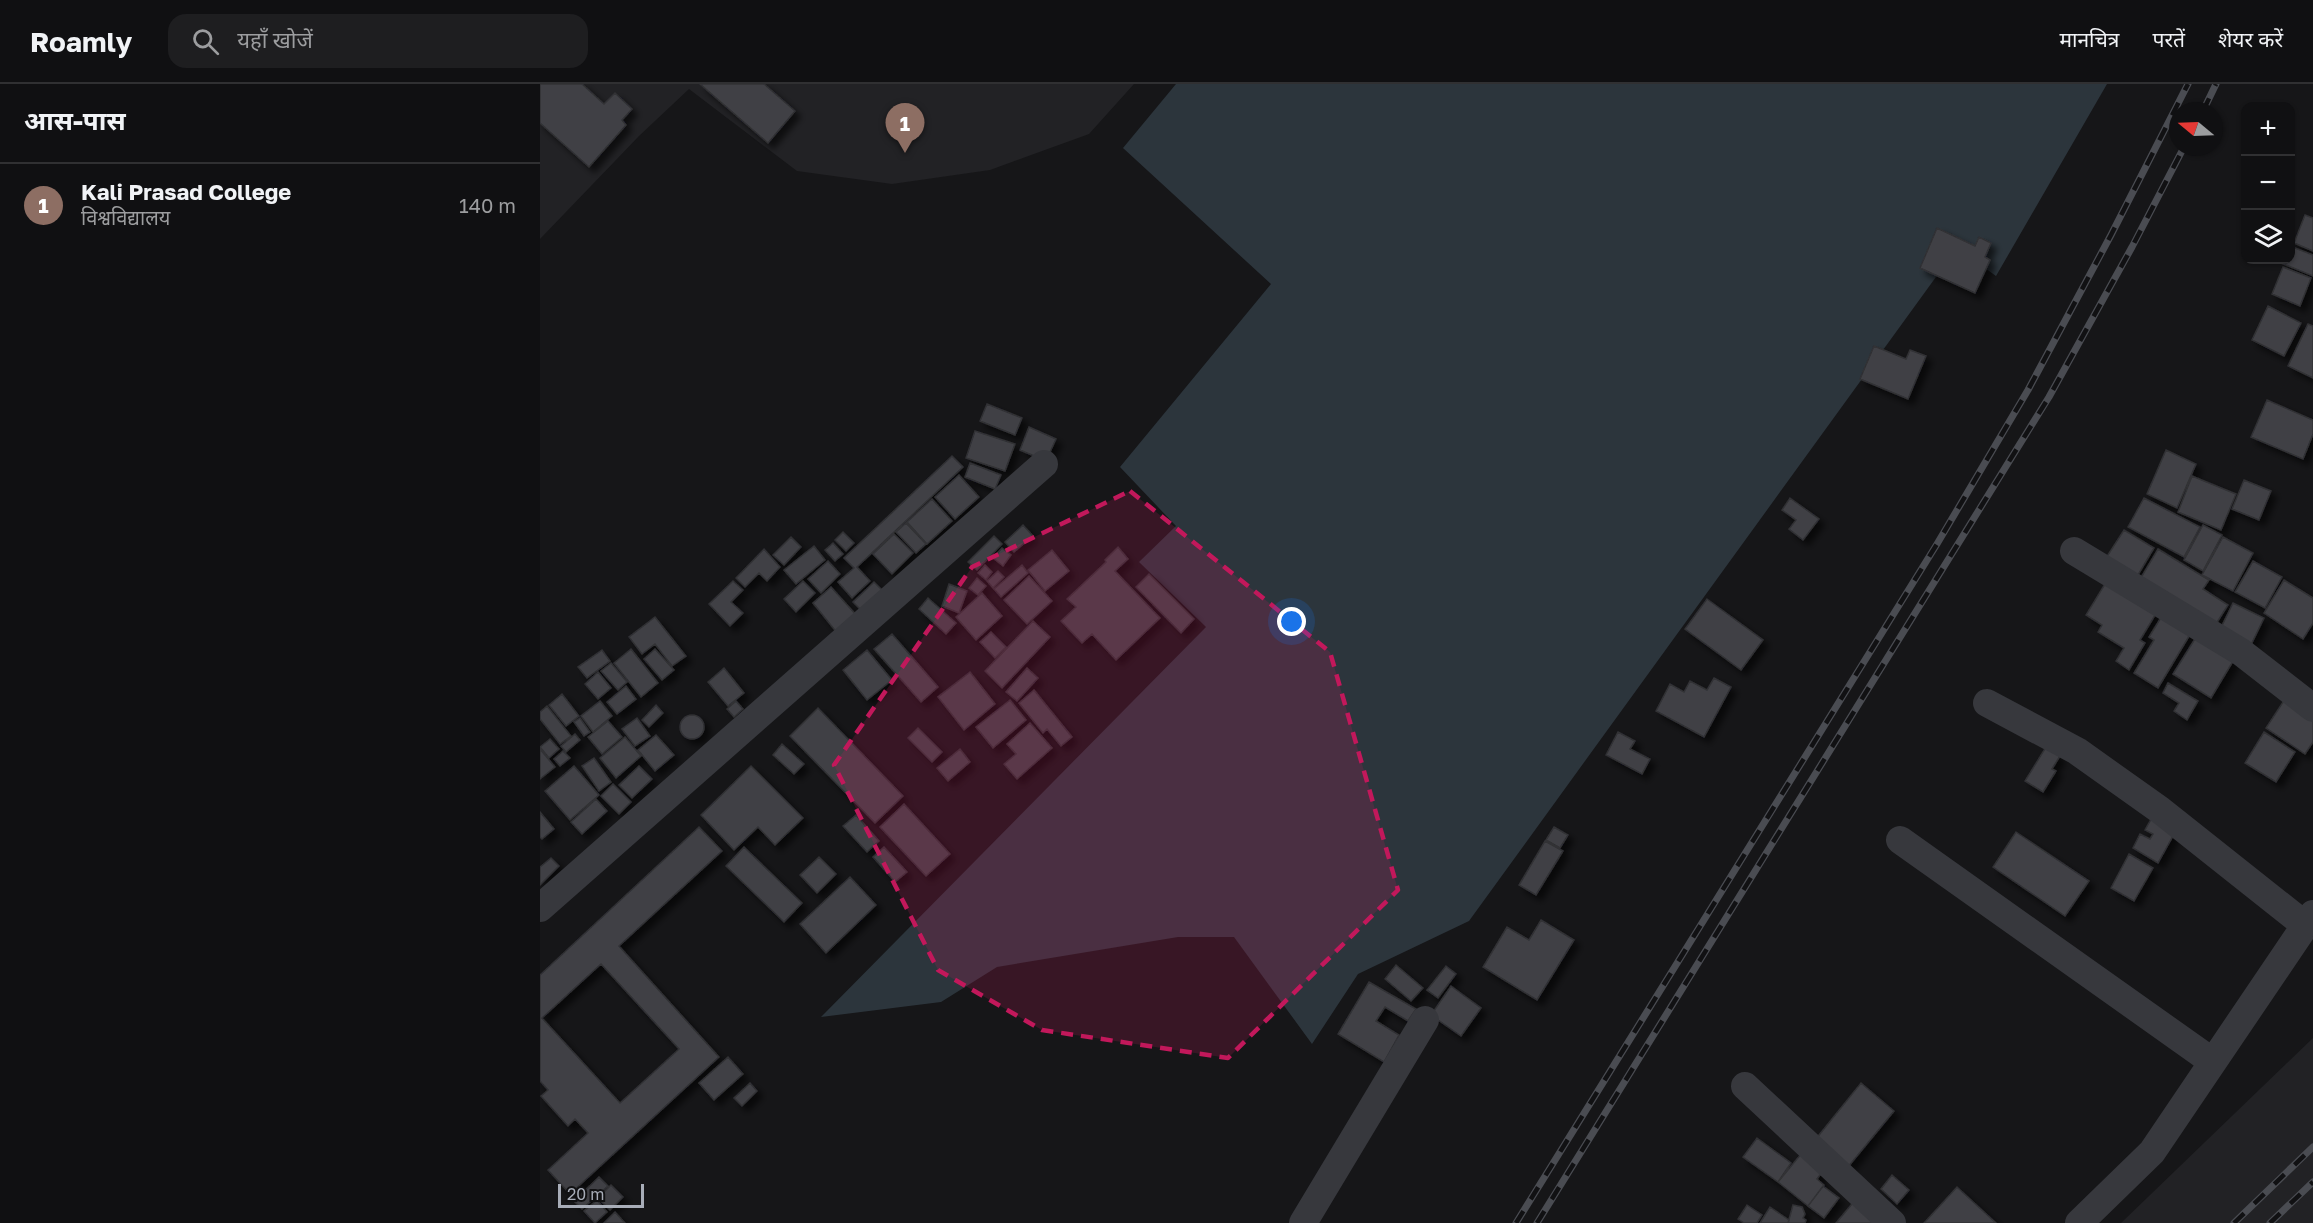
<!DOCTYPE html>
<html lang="hi">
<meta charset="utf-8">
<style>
body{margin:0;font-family:"Golos Text","Noto Sans Devanagari",sans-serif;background:#1e1e20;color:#f1f3f6}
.controls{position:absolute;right:18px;top:18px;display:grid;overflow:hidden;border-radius:12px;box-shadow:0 2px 4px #0004}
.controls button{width:54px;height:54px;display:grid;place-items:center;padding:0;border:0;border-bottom:2px solid #303032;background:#101012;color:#f1f3f6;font:30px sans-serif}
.compass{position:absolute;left:1629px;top:18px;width:54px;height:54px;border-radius:50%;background:#101012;box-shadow:0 2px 4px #0004;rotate:289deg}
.scale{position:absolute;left:18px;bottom:15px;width:86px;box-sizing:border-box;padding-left:6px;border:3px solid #a8adb8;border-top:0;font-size:16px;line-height:21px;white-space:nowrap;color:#a8adb8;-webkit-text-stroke:4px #111113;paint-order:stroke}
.you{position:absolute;left:752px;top:538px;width:21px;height:21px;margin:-15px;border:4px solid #fff;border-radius:50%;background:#1a73e8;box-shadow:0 0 0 9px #1a73e833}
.badge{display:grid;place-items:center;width:39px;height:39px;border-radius:50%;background:#db2777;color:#fff;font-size:20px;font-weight:700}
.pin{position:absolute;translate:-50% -50px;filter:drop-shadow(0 2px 3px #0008)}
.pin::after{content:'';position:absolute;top:32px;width:21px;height:18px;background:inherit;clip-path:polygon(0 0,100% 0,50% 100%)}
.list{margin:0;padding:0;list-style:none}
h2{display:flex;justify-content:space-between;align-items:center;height:78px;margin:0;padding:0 24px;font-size:26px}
h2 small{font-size:20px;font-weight:400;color:#9c9d9f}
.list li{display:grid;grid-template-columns:39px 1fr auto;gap:18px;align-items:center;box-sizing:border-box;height:84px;padding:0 24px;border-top:2px solid #303032}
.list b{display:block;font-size:22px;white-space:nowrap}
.list p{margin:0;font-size:20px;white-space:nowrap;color:#9c9d9f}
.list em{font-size:20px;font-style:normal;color:#9c9d9f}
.icon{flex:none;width:33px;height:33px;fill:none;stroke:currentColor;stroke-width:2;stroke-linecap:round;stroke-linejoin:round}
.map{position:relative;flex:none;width:1773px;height:1139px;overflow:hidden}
header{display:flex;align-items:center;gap:36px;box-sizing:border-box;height:84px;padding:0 30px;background:#101012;border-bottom:2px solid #303032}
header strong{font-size:28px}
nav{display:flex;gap:33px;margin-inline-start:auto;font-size:21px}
.search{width:420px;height:54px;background:#1e1e20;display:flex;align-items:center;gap:15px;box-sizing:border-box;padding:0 21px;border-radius:18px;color:#9c9d9f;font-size:22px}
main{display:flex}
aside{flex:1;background:#101012}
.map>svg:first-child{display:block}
.built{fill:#222225}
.water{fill:#2c353c}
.building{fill:#404145;stroke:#303034;stroke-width:1.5;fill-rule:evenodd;filter:url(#shadow)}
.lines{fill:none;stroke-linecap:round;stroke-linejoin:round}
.street{stroke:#37383d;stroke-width:28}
.rail-casing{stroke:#4a4c52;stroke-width:7}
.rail{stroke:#111113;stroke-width:4.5;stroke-dasharray:14;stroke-linecap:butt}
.marked{fill:#c2185b;fill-opacity:0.2;stroke:#c2185b;stroke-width:4.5;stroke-dasharray:12 8;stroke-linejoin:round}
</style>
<header>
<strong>Roamly</strong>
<div class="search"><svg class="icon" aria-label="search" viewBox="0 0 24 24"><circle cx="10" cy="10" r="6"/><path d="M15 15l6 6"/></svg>यहाँ खोजें</div>
<nav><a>मानचित्र</a><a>परतें</a><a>शेयर करें</a></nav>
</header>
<main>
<aside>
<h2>आस-पास<small></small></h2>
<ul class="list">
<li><span class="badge" style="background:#8d6e63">1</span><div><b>Kali Prasad College</b><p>विश्वविद्यालय</p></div><em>140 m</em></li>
</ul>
</aside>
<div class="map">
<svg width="1773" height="1139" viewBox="0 0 1773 1139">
<defs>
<filter id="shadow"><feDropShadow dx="5.5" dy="5.5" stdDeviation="3" flood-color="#0009"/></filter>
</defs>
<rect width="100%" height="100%" fill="#161618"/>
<path class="built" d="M0,0H594L549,50L450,86L352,100L257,87L149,5L99,52L0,155Z
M1773,954V1139H1581Z"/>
<path class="water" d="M636,0H1567L1456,192L1417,164L929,837L818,890L772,960L694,853H638L457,883L401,918L281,933L666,543L599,478L636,442L580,383L731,200L583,64Z"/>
<path class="building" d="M0,0H42L64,20L75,9L92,25L82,36L86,41L49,83L0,39Z
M160,0H224L255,27L228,59Z
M1765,131L1773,134V167L1754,159Z
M1397,144L1435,162L1439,153L1451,159L1445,173L1450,176L1435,209L1380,184Z
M1750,162L1773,171V192L1741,179L1742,176H1750Z
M1743,183L1771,194L1760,222L1732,210Z
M1728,222L1761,239L1744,272L1712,256Z
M1768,240L1773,242V294L1748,282Z
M1334,262L1366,275L1370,266L1386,272L1368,315L1320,295Z
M1727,316L1773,336V350L1763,375L1711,353Z
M447,320L482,334L475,351L440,337Z
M489,343L516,355L506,377L480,366Z
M435,347L475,360L465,387L426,374Z
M1626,366L1656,380L1637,424L1607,410Z
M412,372L423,383L317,483L330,497L312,514L298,498L314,484L304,474Z
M430,379L461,391L455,405L425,393Z
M419,391L439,413L415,435L395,413Z
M1652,392L1696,410L1681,446L1638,428Z
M1704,396L1731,407L1719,436L1692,425Z
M1250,414L1279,435L1263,456L1249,445L1256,436L1242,426Z
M1604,414L1660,443L1644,473L1588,443Z
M392,415L412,437L387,460L367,438Z
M366,439L386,460L376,469L356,448Z
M483,441L493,452L474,468L465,458Z
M1663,441L1682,451L1663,487L1644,476Z
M1584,446L1614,464L1595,496L1564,477Z
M303,448L314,459L306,467L295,456Z
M354,450L373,469L352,490L333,470Z
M454,452L462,460L437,486L428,478Z
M251,453L261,463L244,481L233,471Z
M1683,453L1713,469L1693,507L1662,491Z
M293,459L303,470L295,477L285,466Z
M274,462L285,476L256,500L244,486Z
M578,463L588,475L575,487L620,534L576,576L552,550L542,559L521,537L536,523L527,515L566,478L565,476Z
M462,464L471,471L463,482L453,474Z
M224,465L240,483L227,497L219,489L205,503L196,494Z
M1618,465L1669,496L1663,505L1688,521L1671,548L1596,502Z
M512,466L529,487L505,507L488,486Z
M288,477L300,490L281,509L268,495Z
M1713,477L1742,493L1725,524L1695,508Z
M445,481L452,488L446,496L438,489Z
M482,481L488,489L461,513L454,505Z
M458,487L464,493L453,504L447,497Z
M609,490L654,535L641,549L596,503Z
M489,492L512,517L487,540L464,516Z
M437,494L446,502L438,511L429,504Z
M1568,495L1617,528L1600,556L1605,559L1589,586L1576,577L1584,564L1558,548L1562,541L1546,531Z
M1744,496L1773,514V539L1763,555L1724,529Z
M193,497L203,506L191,518L203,529L190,542L169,520Z
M263,497L275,509L256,528L244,515Z
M334,498L348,512L327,532L313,518Z
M409,500L427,507L419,529L402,522Z
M291,503L318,533L298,550L273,519Z
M442,509L462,532L436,556L416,533Z
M388,514L416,539L406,550L379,525Z
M1167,515L1223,556L1201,586L1145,545Z
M1693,519L1724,534L1707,569L1676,554Z
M1625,527L1654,544L1618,604L1594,589L1614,556L1609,553Z
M115,533L146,572L132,582L115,560L102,570L89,553Z
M493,537L510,553L462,604L445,587Z
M451,548L466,563L455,574L440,558Z
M352,550L398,603L381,618L334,565Z
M1658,550L1695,574L1671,614L1633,590Z
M91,565L118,599L101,613L74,579Z
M115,565L134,586L122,596L104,575Z
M62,566L70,577L47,594L38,583Z
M327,566L352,596L327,616L303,586Z
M71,579L87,598L78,606L61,587Z
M184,584L204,609L188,622L168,598Z
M487,584L498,594L477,617L466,608Z
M58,588L71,604L58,615L45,600Z
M430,588L455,620L424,646L398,613Z
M1174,594L1191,603L1164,653L1116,627L1130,600L1144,608L1150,597L1167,606Z
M1628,599L1658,617L1647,636L1634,627L1639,619L1623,609Z
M86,602L96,615L77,630L67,618Z
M494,606L532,653L521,662L507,645L503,649L479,619Z
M22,610L39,632L26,642L9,621Z
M1747,612L1773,629V658L1765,670L1726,644Z
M470,616L486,636L453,664L436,643Z
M60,617L72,632L53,648L41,632Z
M196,617L203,625L194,633L187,625Z
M116,621L123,629L109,643L102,636Z
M7,622L31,652L20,660L0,635V628Z
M278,624L363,712L335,739L250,652Z
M140 643a12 12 0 1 1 24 0a12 12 0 1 1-24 0Z
M40,634L50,648L44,652L34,638Z
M97,634L110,652L95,662L82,645Z
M68,637L82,653L62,670L48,653Z
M490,639L512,664L477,695L464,680L476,670L467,660Z
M378,644L402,668L392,678L368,654Z
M1078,648L1095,657L1090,665L1110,675L1102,690L1066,671Z
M1724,648L1755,668L1736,698L1705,679Z
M35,650L40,656L26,668L21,662Z
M116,651L134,671L115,687L98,666Z
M85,653L101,672L76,694L60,674Z
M10,655L19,665L9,674L0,663Z
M242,660L264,680L254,690L233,671Z
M1506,663L1520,672L1512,685L1516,687L1503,708L1485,697Z
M0,665L15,683L0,695Z
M420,665L430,678L408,697L397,684Z
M23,667L30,674L20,682L14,675Z
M54,674L71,698L59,707L42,682Z
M34,682L59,711L30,736L5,707Z
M99,682L112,695L92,714L79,701Z
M211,682L263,734L235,761L218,743L194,766L161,731Z
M73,700L91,718L79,730L61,712Z
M56,715L67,727L42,750L31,738Z
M364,720L410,770L386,792L340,743Z
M0,728L14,745L2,755L0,753Z
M1614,730L1638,743L1618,779L1593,764L1600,750L1610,755L1613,750L1605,746Z
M316,731L339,757L327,768L303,742Z
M159,743L182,767L79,862L179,973L30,1110L8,1086L48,1049L35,1035L28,1042L1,1012L8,1006L0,997V891ZM61,880L139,965L80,1019L2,934Z
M1014,743L1028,751L1020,764L1006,756Z
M1476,748L1549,797L1525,832L1453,783Z
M1005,757L1023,767L996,811L979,801Z
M204,763L262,819L244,838L186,782Z
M344,763L367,788L355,798L333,773Z
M1589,770L1613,784L1594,817L1571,804Z
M279,773L296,790L277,809L260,791Z
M11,774L19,782L0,801V783Z
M310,793L336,821L286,869L260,840Z
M1001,836L1034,856L997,916L943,883L967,843L989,856Z
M856,881L883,904L871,917L845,895Z
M906,882L916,890L898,914L887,906Z
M829,898L876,925L868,937L845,923L836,937L859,951L844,978L798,950Z
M911,902L941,924L921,952L891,931Z
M188,973L203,990L174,1016L159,999Z
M210,999L217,1007L202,1022L194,1014Z
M1321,999L1354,1027L1308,1083L1275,1056Z
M1217,1054L1251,1079L1238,1098L1203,1073Z
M1266,1064L1287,1082L1277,1095L1284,1101L1268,1122L1238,1098Z
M1352,1091L1369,1106L1357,1120L1341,1105Z
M59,1093L68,1102L42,1125L34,1117Z
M71,1101L83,1113L70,1126L58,1114Z
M1283,1102L1299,1114L1284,1134L1268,1122Z
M1417,1103L1456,1139H1384Z
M1317,1114L1337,1139H1296Z
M57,1116L67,1128L55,1139L44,1127Z
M1207,1121L1222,1131L1217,1139H1204L1198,1135Z
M1253,1121L1262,1123L1265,1130L1263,1134L1266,1136L1265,1139H1248Z
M1230,1123L1249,1136L1248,1139H1220Z
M75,1128L85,1139H64Z"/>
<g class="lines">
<path class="street" d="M1534,467L1701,568L1773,624
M1447,619L1537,667L1620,726L1765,841
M1360,756L1673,978
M0,824L504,380
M1205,1002L1352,1139
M763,1139L885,936
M1539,1139L1612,1068L1773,830"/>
<g class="rail-casing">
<path id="rail" d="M1663,27L1676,0
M976,1139L1397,460L1488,306L1571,151L1648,0
M997,1139L1509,313L1592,163L1644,63
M1694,1139L1773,1063
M1730,1139L1773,1098"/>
</g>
<use href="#rail" class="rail"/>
</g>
<path class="marked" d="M590,407L790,568L858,806L688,974L502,946L398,886L294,681L432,483Z"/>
</svg>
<div class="controls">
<button>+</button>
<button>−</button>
<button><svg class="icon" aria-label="layers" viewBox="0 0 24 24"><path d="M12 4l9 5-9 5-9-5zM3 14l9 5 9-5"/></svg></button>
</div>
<svg class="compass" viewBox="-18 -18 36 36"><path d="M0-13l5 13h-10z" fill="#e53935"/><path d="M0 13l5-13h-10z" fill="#9c9d9f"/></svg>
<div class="scale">20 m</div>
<div class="you"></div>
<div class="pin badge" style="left:365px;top:69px;background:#8d6e63">1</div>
</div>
</main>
